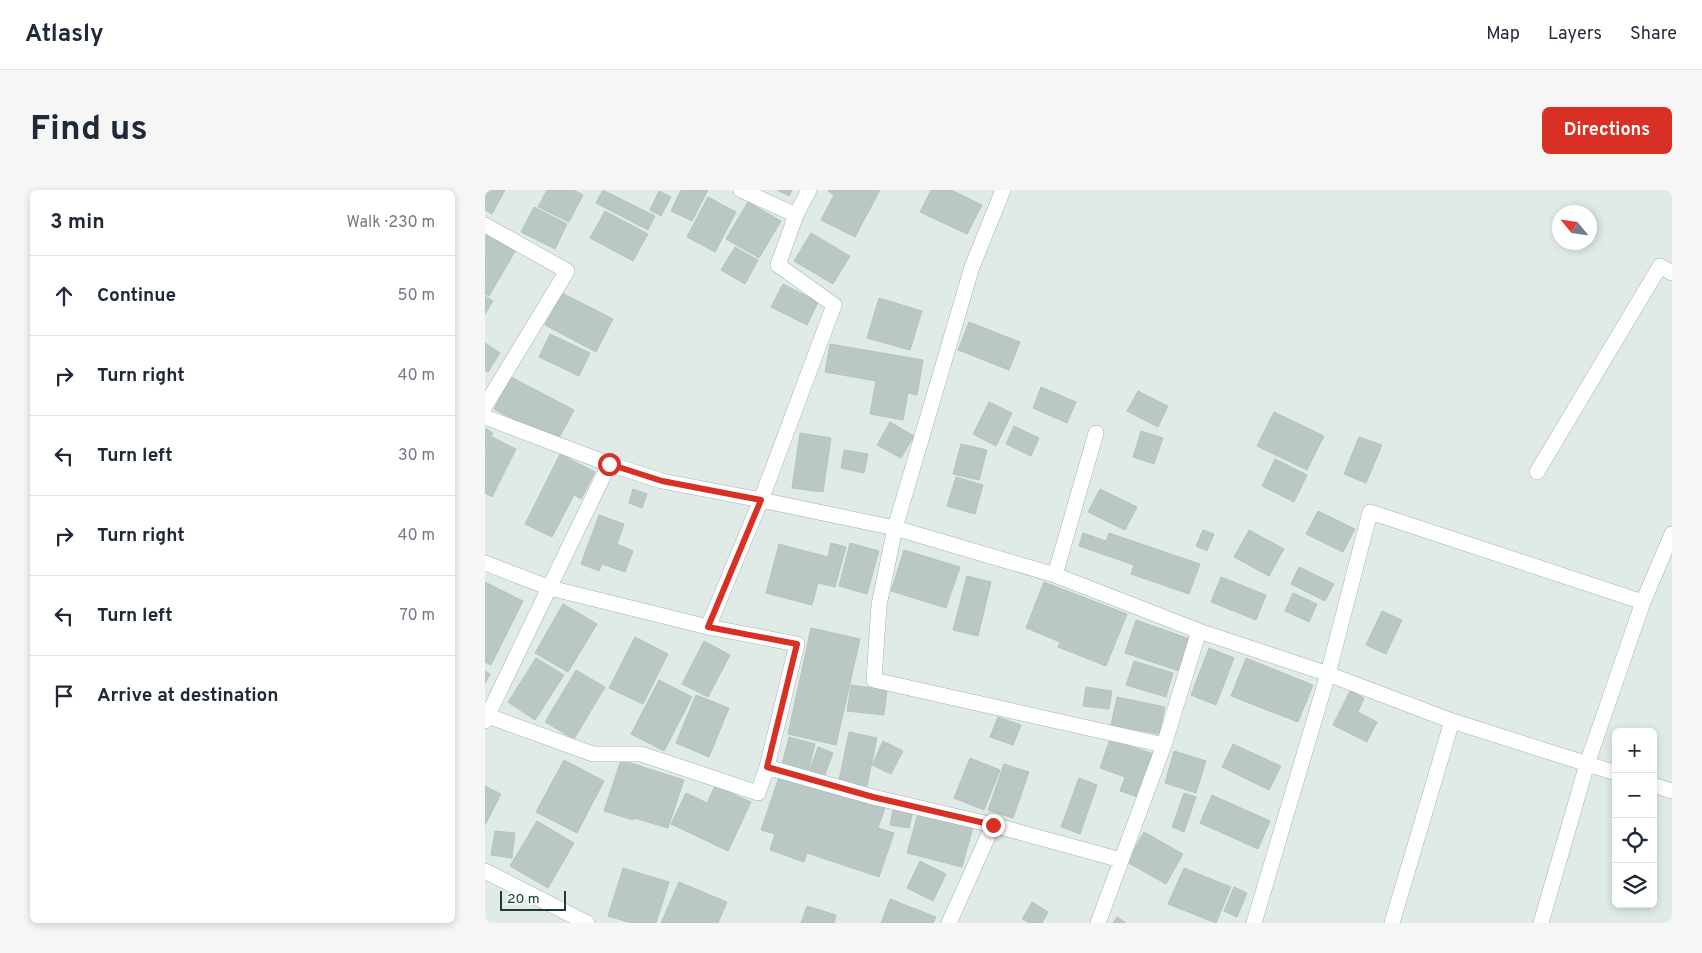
<!DOCTYPE html>
<meta charset="utf-8">
<style>
body{margin:0;font-family:Overpass,sans-serif;background:#f6f6f7;color:#1f2937}
.controls{position:absolute;right:15px;bottom:15px;display:grid;overflow:hidden;border-radius:8px;box-shadow:0 2px 8px #0003}
.controls button{width:45px;height:45px;display:grid;place-items:center;padding:0;border:0;border-bottom:1px solid #e0e1e3;background:#fff;color:#1f2937;font:25px sans-serif}
.compass{position:absolute;left:1067px;top:15px;width:45px;height:45px;border-radius:50%;background:#fff;box-shadow:0 2px 8px #0003;rotate:299deg}
.scale{position:absolute;left:15px;bottom:12px;width:66px;box-sizing:border-box;padding-left:5px;border:2px solid #213b38;border-top:0;font-size:14px;line-height:18px;white-space:nowrap;color:#213b38;-webkit-text-stroke:4px #f1f8f5;paint-order:stroke}
.stop{position:absolute;width:15px;height:15px;margin:-11px;border:4px solid #d93025;border-radius:50%;background:#fff}
.stop.end{background:#d93025;border-color:#fff;box-shadow:0 1px 5px #0008}
.list{margin:0;padding:0;list-style:none}
h2{display:flex;justify-content:space-between;align-items:center;height:65px;margin:0;padding:0 20px;font-size:21px}
h2 small{font-size:16px;font-weight:400;color:#747a83}
.list li{display:grid;grid-template-columns:32px 1fr auto;gap:15px;align-items:center;box-sizing:border-box;height:80px;padding:0 20px;border-top:1px solid #e0e1e3}
.list b{display:block;font-size:19px;white-space:nowrap}
.list em{font-size:16px;font-style:normal;color:#747a83}
.icon{flex:none;width:28px;height:28px;fill:none;stroke:currentColor;stroke-width:2;stroke-linecap:round;stroke-linejoin:round}
.map{position:relative;flex:none;width:1187px;height:733px;overflow:hidden;border-radius:8px}
header{display:flex;align-items:center;gap:30px;box-sizing:border-box;height:70px;padding:0 25px;background:#fff;border-bottom:1px solid #e0e1e3}
header strong{font-size:24px}
nav{display:flex;gap:28px;margin-inline-start:auto;font-size:18px}
.intro{display:flex;align-items:center;justify-content:space-between;box-sizing:border-box;height:120px;padding:0 30px}
h1{margin:0;font-size:35px}
.button{padding:12px 22px;border-radius:8px;background:#d93025;color:#fff;font-size:18px;font-weight:700}
main{display:flex;gap:30px;padding:0 30px}
aside{flex:1;background:#fff;border-radius:8px;box-shadow:0 2px 8px #0003}
.map>svg:first-child{display:block}
.building{fill:#b9c8c4;stroke:#b3c4c0}
.lines{fill:none;stroke-linecap:round;stroke-linejoin:round}
.minor-casing{stroke:#a3b3b0;stroke-width:16}
.minor{stroke:#fff;stroke-width:15}
.route{stroke:#d93025;stroke-width:6}
</style>
<header>
<strong>Atlasly</strong>
<nav><a>Map</a><a>Layers</a><a>Share</a></nav>
</header>
<div class="intro"><h1>Find us</h1><a class="button">Directions</a></div>
<main>
<aside>
<h2>3 min<small>Walk · 230 m</small></h2>
<ul class="list">
<li><svg class="icon" aria-label="ahead" viewBox="0 0 24 24"><path d="M12 20V5M6 11l6-6 6 6"/></svg><div><b>Continue</b></div><em>50 m</em></li>
<li><svg class="icon" aria-label="right" viewBox="0 0 24 24"><path d="M7 20v-9h11M14 6l5 5-5 5"/></svg><div><b>Turn right</b></div><em>40 m</em></li>
<li><svg class="icon" aria-label="left" viewBox="0 0 24 24"><path d="M17 20v-9H6M10 6l-5 5 5 5"/></svg><div><b>Turn left</b></div><em>30 m</em></li>
<li><svg class="icon" aria-label="right" viewBox="0 0 24 24"><path d="M7 20v-9h11M14 6l5 5-5 5"/></svg><div><b>Turn right</b></div><em>40 m</em></li>
<li><svg class="icon" aria-label="left" viewBox="0 0 24 24"><path d="M17 20v-9H6M10 6l-5 5 5 5"/></svg><div><b>Turn left</b></div><em>70 m</em></li>
<li><svg class="icon" aria-label="arrive" viewBox="0 0 24 24"><path d="M6 21V4h12l-3 4 3 4H6"/></svg><div><b>Arrive at destination</b></div></li>
</ul>
</aside>
<div class="map">
<svg width="1187" height="733" viewBox="0 0 1187 733">
<rect width="100%" height="100%" fill="#e0ebe8"/>
<path class="building" d="M0,0H20L7,24L0,20Z
M62,0H89L98,5L84,32L53,17Z
M118,0L170,26L163,40L111,13Z
M196,0H223L207,31L186,21Z
M292,0H307L304,6Z
M344,0H395L370,47L336,30L349,5L343,1Z
M446,0H466L497,15L482,44L435,22Z
M174,1L186,7L176,26L165,20Z
M223,7L251,22L230,62L202,47Z
M263,12L296,31L274,68L241,49Z
M49,17L82,34L70,59L36,42Z
M120,21L163,44L148,71L105,48Z
M1,43L31,60L4,106L0,104Z
M326,43L365,66L348,94L309,71Z
M250,57L273,70L260,94L236,80Z
M298,94L333,112L322,135L286,117Z
M77,103L128,129L111,162L60,135Z
M0,106L8,111L0,124Z
M394,108L437,121L425,160L382,148Z
M484,132L535,152L524,180L473,160Z
M65,144L105,163L94,186L54,167Z
M0,153L15,163L3,182L0,180Z
M345,154L438,170L432,205L423,203L418,230L385,224L391,191L340,182Z
M26,187L89,220L72,252L9,219Z
M556,197L591,212L582,233L548,218Z
M653,201L683,216L673,237L642,221Z
M504,212L527,223L511,256L488,244Z
M789,222L839,246L822,280L772,256Z
M405,232L429,246L416,268L392,255Z
M529,236L554,248L546,266L521,254Z
M0,238L8,243L0,258Z
M656,241L678,248L669,274L648,267Z
M315,243L346,248L338,302L307,298Z
M7,247L31,259L7,307L0,303V261Z
M874,247L897,255L881,293L859,284Z
M476,254L502,260L494,290L468,284Z
M359,260L383,264L379,283L356,278Z
M75,264L110,282L96,309L89,305L67,347L40,334Z
M790,269L822,285L809,312L777,296Z
M471,287L498,295L490,324L462,316Z
M148,299L162,304L157,318L144,313Z
M615,299L652,317L640,340L603,322Z
M833,321L870,339L858,362L821,344Z
M114,325L139,334L132,354L148,361L140,382L117,374L114,381L96,374Z
M718,340L729,344L722,361L711,356Z
M764,340L799,359L784,386L749,367Z
M598,343L621,351L624,343L715,374L704,404L646,384L649,375L594,356Z
M346,353L361,357L350,397L333,393L327,415L281,403L294,354L343,367Z
M365,353L394,361L382,404L354,396Z
M419,360L475,377L461,418L406,401Z
M814,377L849,394L840,411L806,394Z
M482,386L506,392L493,446L468,440Z
M736,387L781,405L771,430L726,412Z
M0,392L38,411L6,475L0,472Z
M559,392L642,424L621,476L573,457L575,452L541,438Z
M808,403L832,414L824,432L800,421Z
M78,414L112,434L83,482L50,463Z
M897,421L917,430L901,464L881,455Z
M651,430L705,449L694,481L640,463Z
M326,438L375,449L351,555L303,544Z
M150,447L183,464L158,514L124,498Z
M219,451L245,465L223,507L197,494Z
M724,458L749,468L731,515L706,505Z
M51,468L79,485L50,530L23,512Z
M761,468L828,495L813,532L746,506Z
M649,471L688,483L681,507L641,495Z
M91,480L120,497L89,549L60,532Z
M0,481L5,484L0,493Z
M174,490L207,507L179,561L146,544Z
M366,495L402,500L399,525L362,521Z
M601,497L627,501L624,519L598,516Z
M865,501L879,508L873,522L892,532L882,552L848,535Z
M211,505L244,518L224,567L191,553Z
M632,507L680,517L674,544L626,535Z
M513,527L536,535L528,555L505,547Z
M364,542L392,548L381,600L353,595Z
M304,547L330,554L322,585L296,578Z
M625,549L668,564L653,607L635,601L640,587L615,578Z
M398,551L418,561L406,584L387,575Z
M748,554L796,576L784,600L737,577Z
M333,557L348,563L338,590L323,584Z
M689,561L721,571L711,603L680,593Z
M485,568L515,580L499,620L469,608Z
M79,570L119,591L92,643L51,622Z
M136,570L199,590L183,638L149,628L148,630L119,621Z
M519,574L544,582L528,628L503,620Z
M295,584L400,618L393,638L409,643L394,687L322,663L319,672L285,660L290,644L276,640Z
M594,588L612,595L595,644L576,637Z
M0,596L16,604L0,635Z
M230,596L266,612L243,661L186,634L201,603L222,613Z
M699,603L711,607L699,642L687,637Z
M727,605L785,631L773,659L715,633Z
M409,616L428,620L424,638L405,635Z
M433,623L488,637L477,677L422,663Z
M52,631L89,653L63,698L25,676Z
M10,641L30,643L27,668L6,665Z
M659,642L698,664L681,694L642,672Z
M435,671L461,684L448,711L422,698Z
M138,678L184,692L171,733H146L123,726Z
M699,678L746,697L731,733L683,714Z
M194,692L242,712L233,733H176Z
M749,697L762,703L752,727L739,721Z
M405,709L451,727L448,733H396Z
M547,712L563,722L557,733H545L537,729Z
M322,716L351,725L349,733H316Z
M632,727L641,733H628Z"/>
<g class="lines">
<g class="minor-casing">
<path id="minor" d="M256,0L311,25
M324,0L311,25L293,75L349,115L276,310L410,338L570,385L714,441L843,484L967,531L1131,583
M518,0L487,77L410,338L394,415L389,490L679,555
M0,35L82,81L0,216
M0,227L124,274L177,291L276,310L223,437L312,454L282,577
M1052,282L1175,76L1187,83
M0,373L65,398L223,437
M570,385L611,243
M3,526L108,564H156L273,603L282,577L388,607L508,635L636,670
M0,531L124,274
M1168,595L1187,601
M0,681L102,733
M464,733L508,635
M613,733L679,555L714,441
M769,733L843,484L885,322L1158,412
M907,733L967,531
M1056,733L1102,574L1158,412L1187,344"/>
</g>
<use href="#minor" class="minor"/>
</g>
<g class="lines">
<path class="route" d="M124,274L177,291L276,310L223,437L312,454L282,577L388,607L508,635"/>
</g>
</svg>
<div class="controls">
<button>+</button>
<button>−</button>
<button><svg class="icon" aria-label="locate" viewBox="0 0 24 24"><circle cx="12" cy="12" r="6"/><path d="M12 2v4M12 18v4M2 12h4M18 12h4"/></svg></button>
<button><svg class="icon" aria-label="layers" viewBox="0 0 24 24"><path d="M12 4l9 5-9 5-9-5zM3 14l9 5 9-5"/></svg></button>
</div>
<svg class="compass" viewBox="-18 -18 36 36"><path d="M0-13l5 13h-10z" fill="#e53935"/><path d="M0 13l5-13h-10z" fill="#747a83"/></svg>
<div class="scale">20 m</div>
<div class="stop" style="left:124px;top:274px"></div>
<div class="stop end" style="left:508px;top:635px"></div>
</div>
</main>
